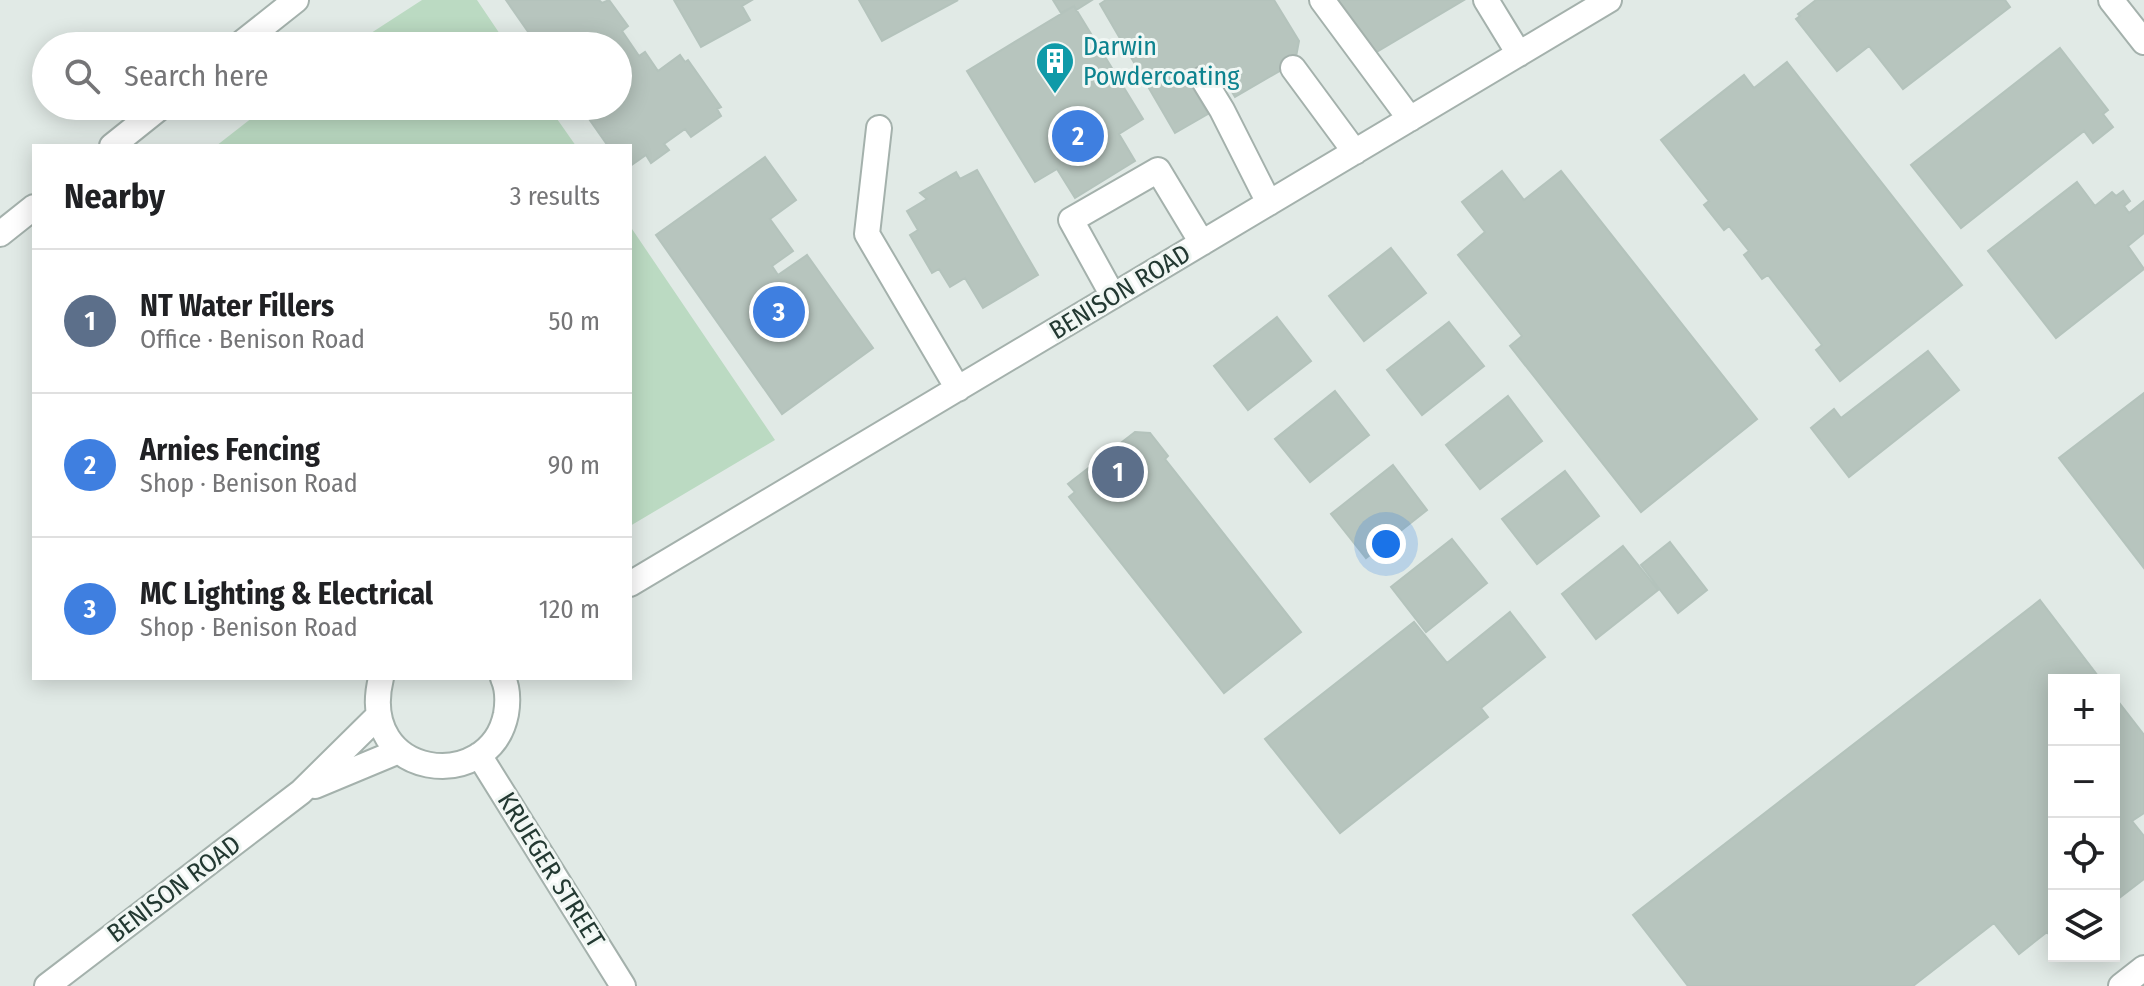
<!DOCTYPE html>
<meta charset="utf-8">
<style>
body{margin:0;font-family:"Fira Sans Condensed",sans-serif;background:#f6f6f6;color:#202124}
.controls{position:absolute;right:24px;bottom:24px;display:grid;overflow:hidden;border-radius:0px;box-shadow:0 4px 20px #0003}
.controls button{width:72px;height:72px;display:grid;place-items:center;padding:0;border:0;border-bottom:2px solid #e0e0e0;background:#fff;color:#202124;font:40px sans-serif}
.you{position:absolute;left:1386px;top:544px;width:28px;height:28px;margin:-20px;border:6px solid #fff;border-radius:50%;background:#1a73e8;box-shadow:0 0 0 12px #1a73e833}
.badge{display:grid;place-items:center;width:52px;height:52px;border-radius:50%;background:#794a40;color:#fff;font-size:26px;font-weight:700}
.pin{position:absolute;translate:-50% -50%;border:4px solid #fff;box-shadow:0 2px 8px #0006}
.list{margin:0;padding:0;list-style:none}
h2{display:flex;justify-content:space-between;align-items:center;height:104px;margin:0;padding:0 32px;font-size:34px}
h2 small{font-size:26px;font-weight:400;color:#757577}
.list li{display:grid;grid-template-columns:52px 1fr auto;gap:24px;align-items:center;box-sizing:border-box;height:144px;padding:0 32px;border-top:2px solid #e0e0e0}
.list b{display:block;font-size:30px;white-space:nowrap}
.list p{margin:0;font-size:26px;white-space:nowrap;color:#757577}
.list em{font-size:26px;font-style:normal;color:#757577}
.icon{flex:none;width:44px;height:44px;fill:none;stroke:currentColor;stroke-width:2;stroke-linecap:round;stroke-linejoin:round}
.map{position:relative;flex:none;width:2144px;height:986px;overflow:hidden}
.search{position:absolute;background:#fff;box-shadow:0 4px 20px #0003;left:32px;top:32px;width:600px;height:88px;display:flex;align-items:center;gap:20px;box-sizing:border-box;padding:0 28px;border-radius:44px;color:#757577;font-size:30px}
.panel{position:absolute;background:#fff;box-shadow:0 4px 20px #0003;left:32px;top:144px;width:600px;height:536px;border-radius:0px}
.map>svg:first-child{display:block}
.green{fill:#bbdac2}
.building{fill:#b7c5be;stroke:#b4c3bc;stroke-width:2}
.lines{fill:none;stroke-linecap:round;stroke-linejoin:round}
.minor-casing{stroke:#a4b1ac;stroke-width:28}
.minor{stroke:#fff;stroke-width:24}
.labels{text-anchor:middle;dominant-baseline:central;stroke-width:6;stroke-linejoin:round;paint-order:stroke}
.culture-label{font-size:26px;fill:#0d838f;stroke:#f1f7f4;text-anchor:start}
.street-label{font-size:26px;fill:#233932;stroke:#f1f7f4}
</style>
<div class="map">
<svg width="2144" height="986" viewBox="0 0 2144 986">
<rect width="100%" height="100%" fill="#e1eae6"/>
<path class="green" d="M422,0H477L508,46H351Z
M267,106H548L576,146H216Z
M630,226L775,440L630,526Z"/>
<path class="building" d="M506,0H599L602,3L609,0L628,26L622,31L639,56L645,52L658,71L680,55L685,62L688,60L721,107L717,109L721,116L691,137L685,129L664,144L669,150L651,163L646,155L630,166V146H608L580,106H618V46H538Z
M674,0H752L742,6L750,20L701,47Z
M859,0H958L882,41Z
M1053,0H1092L1076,10L1074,6L1061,13Z
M1106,0H1274L1299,41L1295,62L1235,97L1215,64L1189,80L1208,114L1175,133L1100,4Z
M1337,0H1464L1370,56Z
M1816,0H2005L2010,7L1903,89L1869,46L1837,71L1796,19L1800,16L1798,14Z
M1074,6L1143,119L1119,134L1135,161L1075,198L1057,169L1035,182L967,71Z
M2060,48L2108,110L2103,114L2113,127L2093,143L2084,131L1961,228L1911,165Z
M1787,62L1962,285L1840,381L1816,350L1822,345L1768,275L1762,279L1744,255L1749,251L1729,226L1724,230L1704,205L1709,201L1661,140L1744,75L1754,88Z
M765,157L796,200L770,219L793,251L772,266L778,275L807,255L873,348L782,414L656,235Z
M977,170L1038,275L983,308L965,278L950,287L939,269L932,273L910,235L918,230L907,211L927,199L920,193L956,172L960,179Z
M1502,171L1524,200L1561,171L1757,419L1641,512L1510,346L1522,336L1458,255L1485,232L1462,202Z
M2077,182L2095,206L2112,192L2116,196L2123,191L2130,201L2124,206L2129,213L2144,201V233L2128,246L2144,269L2056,338L1988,251Z
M1391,248L1426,293L1364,341L1329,296Z
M1277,317L1311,361L1248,410L1214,366Z
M1449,322L1484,366L1422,415L1387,370Z
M1928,351L1959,390L1849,477L1811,428L1834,409L1841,418Z
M1335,391L1369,435L1310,482L1275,439Z
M2144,393V568L2059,458Z
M1508,396L1542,441L1480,489L1446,445Z
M1135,432L1150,433L1168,456L1165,459L1301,632L1224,693L1069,497L1075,492L1068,484Z
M1393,465L1427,510L1366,558L1331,514Z
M1565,471L1599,516L1537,564L1502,519Z
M1452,539L1487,583L1426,632L1391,587Z
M1670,542L1707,590L1678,613L1641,565Z
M1623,546L1658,590L1596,639L1562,594Z
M2040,600L2101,680H2054V941L2047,932L2019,954L1994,923L1913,986H1688L1633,915Z
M1510,612L1545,657L1481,708L1488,717L1340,833L1265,739L1414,622L1447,663Z
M2114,696L2144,735V813L2132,821L2144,836V879L2114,902Z"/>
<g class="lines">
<g class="minor-casing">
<path id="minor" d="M1322,0L1410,119
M1486,0L1519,54
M2111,0L2144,42
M238,46L296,0
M1293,68L1355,152
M1203,79L1222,110L1269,203
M879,128L867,234L958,389
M112,146L162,106
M0,234L34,207
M1113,296L1071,220L1158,170L1202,243
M630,584L1609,0
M381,678C356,780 490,795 506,714C508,702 508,689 503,678
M479,755L623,986
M315,786L399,751
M47,986L301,792L378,716
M2121,986L2144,968"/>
</g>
<use href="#minor" class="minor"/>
</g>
<defs>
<g id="building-pin" transform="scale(2)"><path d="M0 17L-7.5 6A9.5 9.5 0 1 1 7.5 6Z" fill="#0f9aa8" stroke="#f1f7f4"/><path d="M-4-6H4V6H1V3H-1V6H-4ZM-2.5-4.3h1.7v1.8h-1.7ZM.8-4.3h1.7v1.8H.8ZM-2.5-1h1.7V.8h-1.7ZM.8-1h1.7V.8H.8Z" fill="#fff"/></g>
</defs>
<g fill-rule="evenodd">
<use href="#building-pin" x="1055" y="61"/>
</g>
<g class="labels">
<g class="culture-label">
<text x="1083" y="46">Darwin<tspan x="1083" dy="30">Powdercoating</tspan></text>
</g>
<g class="street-label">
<text transform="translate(1120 292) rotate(-31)">BENISON ROAD</text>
<text transform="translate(551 870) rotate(58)">KRUEGER STREET</text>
<text transform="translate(174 889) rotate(-37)">BENISON ROAD</text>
</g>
</g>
</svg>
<div class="controls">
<button>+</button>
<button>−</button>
<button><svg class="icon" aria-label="locate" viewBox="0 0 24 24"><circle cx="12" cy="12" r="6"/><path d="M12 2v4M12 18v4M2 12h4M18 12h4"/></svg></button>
<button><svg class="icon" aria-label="layers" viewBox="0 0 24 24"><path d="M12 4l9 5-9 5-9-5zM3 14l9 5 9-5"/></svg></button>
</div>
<div class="you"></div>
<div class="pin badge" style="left:1118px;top:472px;background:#5c6f8a">1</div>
<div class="pin badge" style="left:1078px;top:136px;background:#3f7fe0">2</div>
<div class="pin badge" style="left:779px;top:312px;background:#3f7fe0">3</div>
<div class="search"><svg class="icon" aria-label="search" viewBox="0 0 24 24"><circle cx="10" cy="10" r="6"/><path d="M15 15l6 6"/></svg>Search here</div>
<section class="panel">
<h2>Nearby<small>3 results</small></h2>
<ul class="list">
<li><span class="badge" style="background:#5c6f8a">1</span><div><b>NT Water Fillers</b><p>Office · Benison Road</p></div><em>50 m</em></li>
<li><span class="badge" style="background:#3f7fe0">2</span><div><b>Arnies Fencing</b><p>Shop · Benison Road</p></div><em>90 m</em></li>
<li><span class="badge" style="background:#3f7fe0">3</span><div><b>MC Lighting &amp; Electrical</b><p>Shop · Benison Road</p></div><em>120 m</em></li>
</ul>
</section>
</div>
